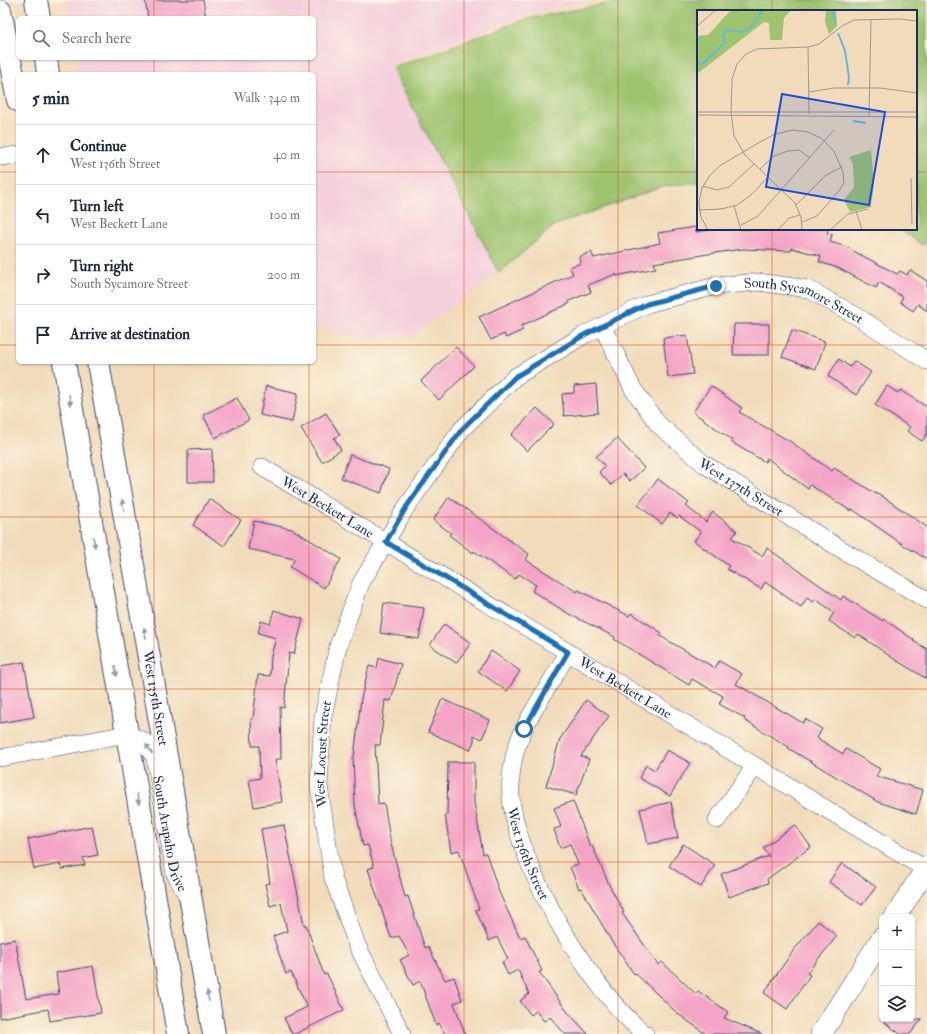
<!DOCTYPE html>
<meta charset="utf-8">
<style>
body{margin:0;font-family:"IM FELL Double Pica",serif;background:#f2f2f3;color:#1f2937}
.controls{position:absolute;right:12px;bottom:12px;display:grid;overflow:hidden;border-radius:6px;box-shadow:0 1px 3px #0004}
.controls button{width:36px;height:36px;display:grid;place-items:center;padding:0;border:0;border-bottom:1px solid #e0e1e3;background:#fff;color:#1f2937;font:20px sans-serif}
.stop{position:absolute;width:12px;height:12px;margin:-9px;border:3px solid #1f6fb2;border-radius:50%;background:#fff}
.stop.end{background:#1f6fb2;border-color:#fff;box-shadow:0 1px 4px #0008}
.list{margin:0;padding:0;list-style:none}
h2{display:flex;justify-content:space-between;align-items:center;height:52px;margin:0;padding:0 16px;font-size:17px}
h2 small{font-size:13px;font-weight:400;color:#747a83}
.list li{display:grid;grid-template-columns:26px 1fr auto;gap:12px;align-items:center;box-sizing:border-box;height:60px;padding:0 16px;border-top:1px solid #e0e1e3}
.list b{display:block;font-size:15px;white-space:nowrap}
.list p{margin:0;font-size:13px;white-space:nowrap;color:#747a83}
.list em{font-size:13px;font-style:normal;color:#747a83}
.icon{flex:none;width:22px;height:22px;fill:none;stroke:currentColor;stroke-width:2;stroke-linecap:round;stroke-linejoin:round}
.map{position:relative;flex:none;width:927px;height:1034px;overflow:hidden}
.search{position:absolute;background:#fff;box-shadow:0 1px 3px #0004;left:16px;top:16px;width:300px;height:44px;display:flex;align-items:center;gap:10px;box-sizing:border-box;padding:0 14px;border-radius:6px;color:#747a83;font-size:15px}
.panel{position:absolute;background:#fff;box-shadow:0 1px 3px #0004;left:16px;top:72px;width:300px;height:292px;border-radius:6px}
.map>svg:first-child{display:block}
.built{fill:#f4cfdc}
.green{fill:#9ec46f;stroke:#5c7a66}
.building{fill:#f4a4c7}
.lines{fill:none;stroke-linecap:round;stroke-linejoin:round}
.minor-casing{stroke:#3b496c;stroke-width:18}
.tertiary-casing{stroke:#3b496c;stroke-width:22}
.primary-casing{stroke:#3b496c;stroke-width:24}
.minor{stroke:#fff;stroke-width:17}
.tertiary{stroke:#fff;stroke-width:21}
.primary{stroke:#fff;stroke-width:22}
.oneway{fill:#8d97ae}
.route{stroke:#1f6fb2;stroke-width:5}
.grid{fill:none;stroke:#d45514;stroke-width:1;stroke-opacity:0.55}
.labels{text-anchor:middle;dominant-baseline:central;stroke-width:3;stroke-linejoin:round;paint-order:stroke}
.street-label{font-size:14px;fill:#1b2f5e;stroke:#fcf5e5}
.inset-river{fill:none;stroke:#64b7e0;stroke-width:2}
.inset-road{fill:none;stroke:#9b9695;stroke-width:1}
.view{fill:#1d4ed8;fill-opacity:0.15;stroke:#1d4ed8;stroke-width:2}
.inset-edge{fill:none;stroke:#1b2f5e;stroke-width:2}
</style>
<div class="map">
<svg width="927" height="1034" viewBox="0 0 927 1034">
<rect width="100%" height="100%" fill="#fcf5e5"/>
<filter id="ink" filterUnits="userSpaceOnUse"><feTurbulence type="fractalNoise" baseFrequency=".025" numOctaves="2"/><feDisplacementMap in="SourceGraphic" scale="8" xChannelSelector="R" yChannelSelector="G"/><feConvolveMatrix kernelMatrix="1 2 1 2 8 2 1 2 1" color-interpolation-filters="sRGB"/></filter>
<filter id="wash" filterUnits="userSpaceOnUse"><feTurbulence type="fractalNoise" baseFrequency=".012" numOctaves="4" result="noise"/><feDisplacementMap in="SourceGraphic" scale="16" xChannelSelector="R" yChannelSelector="G"/><feGaussianBlur stdDeviation="0.9" result="paint"/><feColorMatrix in="noise" values="0 0 0 0 0 0 0 0 0 0 0 0 0 0 0 0 0 1.4 0 .05"/><feComposite in="paint" operator="in"/></filter>
<g filter="url(#wash)">
<rect width="100%" height="100%" fill="#f1dbba"/>
<path class="built" d="M66,0H595L547,10L505,23L390,65L499,273L413,335L365,339L314,327V74H78L76,58H314V18H69Z"/>
<path class="green" d="M626,0H927V241L922,245L900,229H916V11H698V182L662,187L555,225L499,273L392,68L527,19Z"/>
<g id="blocks">
<path class="building" d="M145,0H203L206,18H148Z
M695,227L696,232L716,229H828L827,233L832,234L830,242L844,246L897,274L900,271L907,275L910,270L927,281V311L918,304L913,311L900,302L903,297L879,282L876,288L838,268L819,262L821,256L792,248L791,251L743,249L708,254L654,263L656,268L616,276V274L588,285L591,292L569,301L570,303L521,326L523,330L506,338L504,334L491,340L479,317L573,274L570,267L581,263L579,257L591,252L594,258L660,243L658,233Z
M734,324H769V355H733Z
M792,330L825,342L816,369L782,357Z
M687,335L693,374L668,377L663,338Z
M456,347L474,366L439,400L421,381Z
M839,359L850,367L854,361L871,372L856,395L828,376Z
M596,384L598,413L564,416L562,394L574,393V386Z
M266,386L298,393L292,422L260,415Z
M711,386L742,408L739,412L791,442L832,471L834,468L878,495L879,494L927,527V559L905,546L852,509L851,511L810,485L808,489L767,458L765,462L731,442L732,440L693,412Z
M887,386L898,393L900,390L927,407V434L922,441L907,431L910,427L875,405Z
M237,398L249,420L215,438L203,415Z
M537,408L554,424L527,451L511,435Z
M326,413L340,435L334,438L341,450L322,462L301,428Z
M617,438L644,468L630,481L623,474L611,485L599,472L605,466L596,457Z
M212,449L213,482H188V450Z
M350,455L389,469L381,493L341,478Z
M658,479L689,503L686,506L706,522L713,512L737,531L732,538L762,556L767,548L841,600L843,596L883,621L884,619L914,640L913,641L927,649V679L894,659L858,634L855,638L829,621L834,612L815,599L813,602L807,598L801,607L765,582L761,589L727,569L729,566L694,541L701,532L679,516L677,518L670,513L662,524L638,505Z
M449,497L529,554L526,560L577,592L578,590L629,616L631,613L662,633L660,636L715,668L719,661L742,674L736,684L803,723L805,719L822,729L817,738L843,754L846,749L880,769L876,776L923,790L916,814L878,802L788,748L789,747L744,720L745,718L719,704L723,696L692,679L689,685L614,639L615,637L569,614L532,591L536,585L519,574L515,579L474,551L473,553L449,535L451,533L433,520Z
M209,499L241,520L224,546L193,525Z
M254,521L292,529L341,559L324,588L290,567L295,559L248,549Z
M384,603L424,608L419,639L380,633Z
M274,610L303,619L294,654L289,653L284,708L280,707L281,759H275L282,802L254,807L249,780L260,778L259,746H252L251,719H253L258,675L270,676L271,656L276,638L258,633L261,621L270,624Z
M444,624L471,643L456,663L430,645Z
M491,651L520,671L507,691L478,671Z
M379,658L401,664L391,701L385,700L380,745H375L378,804L384,803L391,844L405,897L408,896L425,948L428,946L445,980L454,977L462,1000L454,1003L465,1034H445L439,1023L436,1025L420,981L413,985L400,960L409,955L399,936L391,938L368,869L374,867L368,845L363,846L355,805L353,757H354L361,699L369,666L377,668Z
M24,662L34,717L0,723V666Z
M442,699L490,720L482,739L474,735V741L470,750L428,732Z
M586,700L609,716L581,756L589,759L576,795L546,786L560,739Z
M667,750L690,763L670,796L639,778L646,765L655,770Z
M448,762H474V802L483,854L486,853L499,892L520,938L525,936L542,971L539,972L566,1010L588,1034H565L550,1017L544,1021L536,1011L531,1015L520,1001L529,994L518,970L508,975L502,962L508,959L497,937L489,941L476,910L479,909L459,850L451,852L445,815H447Z
M573,801L590,846L592,845L610,887L624,912L622,913L658,965L662,962L696,994L698,991L728,1012L724,1018L762,1034H706L678,1014L635,973L634,974L612,942L581,888L579,889L570,867L578,864L570,844L560,848L554,829L561,827L554,808Z
M671,802L678,838L648,844L640,809Z
M284,825L304,925H306L324,975L327,974L344,1010L295,1034H292L284,1018L307,1007L291,972L286,974L273,936L287,931L281,903L270,906L265,884L270,883L261,829Z
M795,825L811,847L767,879L768,883L729,897L721,874L769,856L763,848Z
M92,826L98,855L83,858L85,865L62,869L60,864L34,869L28,839Z
M683,844L715,865L701,887L669,866Z
M842,863L876,887L862,905L829,882Z
M818,921L837,936L807,973L810,975L787,1009L764,993L793,951Z
M15,939L26,999L59,994L56,973L93,966L101,1013L50,1021L48,1009L0,1018V942Z
M880,1019H922L910,1034H900Z"/>
</g>
</g>
<g filter="url(#ink)">
<use href="#blocks" fill-opacity="0" stroke="#3b496c" stroke-width="1"/>
<g class="lines">
<g class="minor-casing">
<g id="minor">
<path d="M0,157L18,155"/>
<path id="s1" d="M602,326L633,389L658,424L704,464L849,554L927,600"/>
<path id="s2" d="M262,467L927,870"/>
<path id="s3" d="M568,652C551,685 522,721 514,757C511,772 509,789 512,805C522,873 591,991 645,1034"/>
<path id="s4" d="M0,758L127,734L144,741L155,758L175,874L186,894"/>
<path d="M717,820L755,766"/>
<path id="s5" d="M402,1034L357,945L333,878L319,786L323,717L338,646L361,583L407,506L462,429L515,377L584,335L647,304L716,286L758,282L808,289L858,317L927,361"/>
</g>
</g>
<g class="tertiary-casing">
<path id="tertiary" d="M895,917L927,867
M821,1034L882,938"/>
</g>
<g class="primary-casing">
<g id="primary">
<path d="M36,0L39,18"/>
<path d="M0,11L18,100"/>
<path d="M46,58L48,74"/>
<path d="M64,362L178,1034"/>
<path id="s6" d="M98,362L214,1034"/>
</g>
</g>
<use href="#minor" class="minor"/>
<use href="#tertiary" class="tertiary"/>
<use href="#primary" class="primary"/>
</g>
<defs><path id="oneway-solid" d="M-6-.8H1V-3.2L6.5 0L1 3.2V.8H-6Z"/></defs>
<g class="oneway">
<use href="#oneway-solid" transform="translate(70 400) rotate(80)"/>
<use href="#oneway-solid" transform="translate(123 505) rotate(-100)"/>
<use href="#oneway-solid" transform="translate(94 542) rotate(80)"/>
<use href="#oneway-solid" transform="translate(145 633) rotate(-100)"/>
<use href="#oneway-solid" transform="translate(116 671) rotate(80)"/>
<use href="#oneway-solid" transform="translate(149 749) rotate(-124)"/>
<use href="#oneway-solid" transform="translate(138 799) rotate(80)"/>
<use href="#oneway-solid" transform="translate(208 996) rotate(-100)"/>
</g>
</g>
<g class="lines" filter="url(#ink)">
<path class="route" d="M524,729L568,652L386,542L407,506L462,429L515,377L584,335L647,304L716,286"/>
</g>
<path class="grid" d="M154,0V18M309,0V18M464,0V1034M618,0V1034M772,0V11M154,58V74M309,58V74M0,172H18M314,172H698M916,172H927M772,229V1034M0,345H18M314,345H927M154,362V1034M309,362V1034M0,517H927M0,689H927M0,862H927"/>
<g class="labels">
<g class="street-label">
<text stroke="none"><textPath href="#s5" startOffset="1045">South Sycamore Street</textPath></text>
<text stroke="none"><textPath href="#s1" startOffset="218">West 137th Street</textPath></text>
<text stroke="none"><textPath href="#s2" startOffset="77">West Beckett Lane</textPath></text>
<text stroke="none"><textPath href="#s2" startOffset="425">West Beckett Lane</textPath></text>
<text stroke="none"><textPath href="#s6" startOffset="341">West 135th Street</textPath></text>
<text stroke="none"><textPath href="#s5" startOffset="296">West Locust Street</textPath></text>
<text stroke="none"><textPath href="#s4" startOffset="245">South Arapaho Drive</textPath></text>
<text stroke="none"><textPath href="#s3" startOffset="218">West 136th Street</textPath></text>
</g>
</g>
<g transform="translate(697 10)">
<rect width="220" height="220" fill="#f1dbba"/>
<path d="M34,0H94L87,8L85,30H73L72,13L67,12L0,64V26L11,25ZM129,0H139L140,16L132,24L128,11ZM174,140L177,174L174,197L153,202L147,190L157,177L156,154L152,147Z" fill="#9ec46f"/>
<path class="inset-river" d="M136,0L138,14M141,23L148,41L152,67L151,75M0,54H5L28,33L26,24L29,20L45,22L52,19L66,0M156,111L169,113"/>
<path class="inset-road" d="M0,16L19,0M111,37L112,104M112,82L137,78H183L220,83M0,102H220M0,105L220,107M172,106L174,9M63,159L77,146L91,141L102,140L113,148M214,168L215,214M6,176L20,180L32,177L57,154M99,195L129,165L145,157M37,196L44,220M2,200L24,199L40,195L54,185L71,167M159,201L165,220M44,215L61,206L137,120M11,220L4,207L2,192L5,178L13,165L24,155L63,132L76,125L95,120L111,122L124,128L137,141L146,162L147,173L141,182L120,206L105,212M81,220L92,208L103,205M105,220L104,207L98,193L48,145L37,126L34,102L35,69L40,54L49,44L60,39L111,37L122,34L145,16L157,10L203,9L220,11M133,220L151,204L171,199"/>
<path class="view" d="M85,84L188,102L172,195L69,177Z"/>
<rect width="220" height="220" class="inset-edge"/>
</g>
</svg>
<div class="controls">
<button>+</button>
<button>−</button>
<button><svg class="icon" aria-label="layers" viewBox="0 0 24 24"><path d="M12 4l9 5-9 5-9-5zM3 14l9 5 9-5"/></svg></button>
</div>
<div class="stop" style="left:524px;top:729px"></div>
<div class="stop end" style="left:716px;top:286px"></div>
<div class="search"><svg class="icon" aria-label="search" viewBox="0 0 24 24"><circle cx="10" cy="10" r="6"/><path d="M15 15l6 6"/></svg>Search here</div>
<section class="panel">
<h2>5 min<small>Walk · 340 m</small></h2>
<ul class="list">
<li><svg class="icon" aria-label="ahead" viewBox="0 0 24 24"><path d="M12 20V5M6 11l6-6 6 6"/></svg><div><b>Continue</b><p>West 136th Street</p></div><em>40 m</em></li>
<li><svg class="icon" aria-label="left" viewBox="0 0 24 24"><path d="M17 20v-9H6M10 6l-5 5 5 5"/></svg><div><b>Turn left</b><p>West Beckett Lane</p></div><em>100 m</em></li>
<li><svg class="icon" aria-label="right" viewBox="0 0 24 24"><path d="M7 20v-9h11M14 6l5 5-5 5"/></svg><div><b>Turn right</b><p>South Sycamore Street</p></div><em>200 m</em></li>
<li><svg class="icon" aria-label="arrive" viewBox="0 0 24 24"><path d="M6 21V4h12l-3 4 3 4H6"/></svg><div><b>Arrive at destination</b></div></li>
</ul>
</section>
</div>
